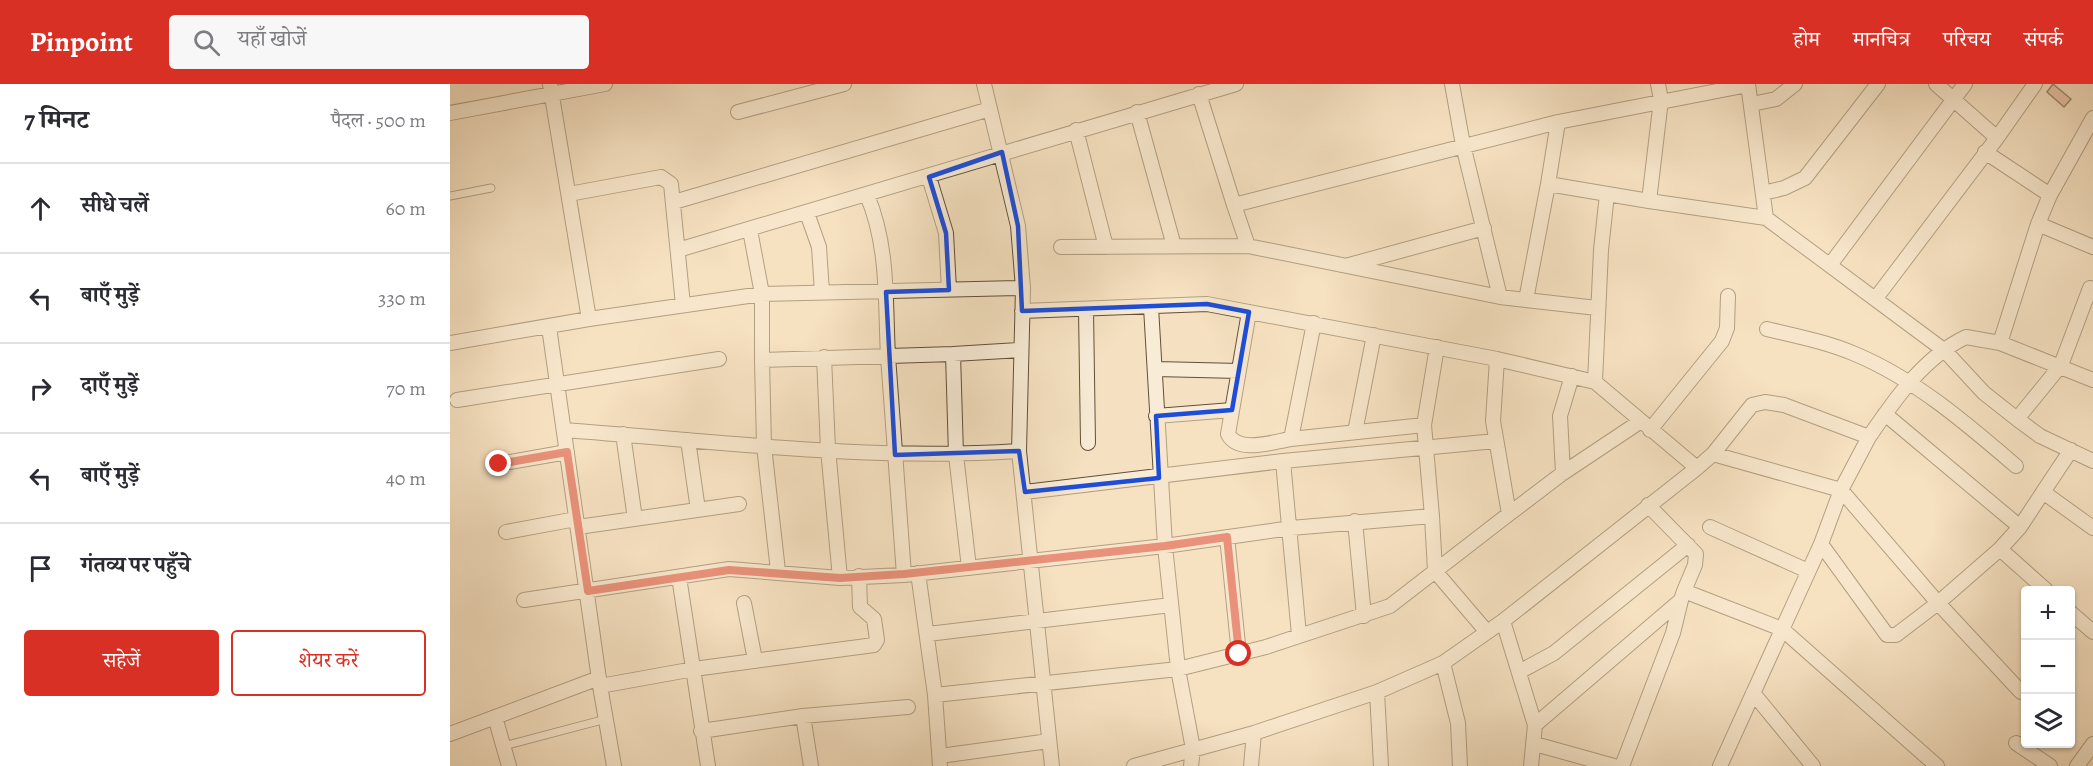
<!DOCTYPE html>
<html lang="hi">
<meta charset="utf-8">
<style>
body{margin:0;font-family:Alegreya,"Noto Serif Devanagari",serif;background:#f7f7f7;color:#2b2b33}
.controls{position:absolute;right:18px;bottom:18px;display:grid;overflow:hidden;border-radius:6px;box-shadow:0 2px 4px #0004}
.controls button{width:54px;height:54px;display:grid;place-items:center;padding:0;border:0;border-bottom:2px solid #e1e1e2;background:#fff;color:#2b2b33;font:30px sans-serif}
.stop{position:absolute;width:18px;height:18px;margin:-14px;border:4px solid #d93025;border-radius:50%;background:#fff}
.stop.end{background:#d93025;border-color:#fff;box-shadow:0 2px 6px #0008}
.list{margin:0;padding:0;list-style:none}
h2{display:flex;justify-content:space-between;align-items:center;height:78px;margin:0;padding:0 24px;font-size:26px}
h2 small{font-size:20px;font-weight:400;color:#7c7c81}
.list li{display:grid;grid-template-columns:39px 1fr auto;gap:18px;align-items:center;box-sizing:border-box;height:90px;padding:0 24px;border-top:2px solid #e1e1e2}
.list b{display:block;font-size:22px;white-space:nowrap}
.list em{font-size:20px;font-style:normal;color:#7c7c81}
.actions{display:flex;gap:12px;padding:18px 24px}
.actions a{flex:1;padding:14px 0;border:2px solid #d93025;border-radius:6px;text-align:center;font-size:21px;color:#d93025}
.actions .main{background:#d93025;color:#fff}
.icon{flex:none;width:33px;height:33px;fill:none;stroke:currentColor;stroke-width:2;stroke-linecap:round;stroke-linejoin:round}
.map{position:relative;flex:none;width:1643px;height:682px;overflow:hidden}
header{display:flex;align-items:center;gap:36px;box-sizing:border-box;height:84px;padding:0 30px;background:#d93025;color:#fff}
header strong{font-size:28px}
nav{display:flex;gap:33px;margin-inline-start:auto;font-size:21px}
.search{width:420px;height:54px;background:#f7f7f7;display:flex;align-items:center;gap:15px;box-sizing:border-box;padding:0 21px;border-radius:6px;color:#7c7c81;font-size:22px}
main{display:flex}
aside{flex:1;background:#fff}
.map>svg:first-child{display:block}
.building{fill:#dca58d;stroke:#302009;stroke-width:1.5}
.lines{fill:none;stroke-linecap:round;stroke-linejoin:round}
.lane-casing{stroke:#615037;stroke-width:9}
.street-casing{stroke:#615037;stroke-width:16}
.lane{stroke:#f8ecd7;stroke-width:7}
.street{stroke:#f8ecd7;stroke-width:14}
.route{stroke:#d93025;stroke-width:8}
.marked{fill:none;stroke:#1d4ed8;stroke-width:4.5;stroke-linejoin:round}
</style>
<header>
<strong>Pinpoint</strong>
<div class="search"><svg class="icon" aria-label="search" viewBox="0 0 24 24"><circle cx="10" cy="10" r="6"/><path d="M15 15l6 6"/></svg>यहाँ खोजें</div>
<nav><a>होम</a><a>मानचित्र</a><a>परिचय</a><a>संपर्क</a></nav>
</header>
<main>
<aside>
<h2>7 मिनट<small>पैदल · 500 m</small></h2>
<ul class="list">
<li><svg class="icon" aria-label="ahead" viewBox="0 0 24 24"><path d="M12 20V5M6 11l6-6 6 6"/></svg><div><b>सीधे चलें</b></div><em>60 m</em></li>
<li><svg class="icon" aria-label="left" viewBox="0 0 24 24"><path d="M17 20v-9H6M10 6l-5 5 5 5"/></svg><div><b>बाएँ मुड़ें</b></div><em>330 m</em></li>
<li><svg class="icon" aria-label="right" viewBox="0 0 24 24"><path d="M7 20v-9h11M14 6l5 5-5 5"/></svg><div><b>दाएँ मुड़ें</b></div><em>70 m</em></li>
<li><svg class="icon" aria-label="left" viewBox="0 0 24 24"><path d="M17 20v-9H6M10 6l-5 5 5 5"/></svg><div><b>बाएँ मुड़ें</b></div><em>40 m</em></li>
<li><svg class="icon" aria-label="arrive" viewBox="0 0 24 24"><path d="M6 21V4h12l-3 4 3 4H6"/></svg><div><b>गंतव्य पर पहुँचे</b></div></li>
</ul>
<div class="actions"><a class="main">सहेजें</a><a>शेयर करें</a></div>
</aside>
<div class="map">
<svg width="1643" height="682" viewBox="0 0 1643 682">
<rect width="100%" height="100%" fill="#f5e1c1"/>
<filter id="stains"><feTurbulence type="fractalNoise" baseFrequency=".00333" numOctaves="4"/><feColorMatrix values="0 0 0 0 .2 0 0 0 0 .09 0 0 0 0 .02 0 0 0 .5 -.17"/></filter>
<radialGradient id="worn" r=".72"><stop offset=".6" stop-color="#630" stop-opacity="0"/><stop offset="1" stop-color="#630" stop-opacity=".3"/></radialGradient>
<path class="building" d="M1603,0L1621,15L1614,23L1597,8Z"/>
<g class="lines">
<g class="lane-casing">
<path id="lane" d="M0,112L41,104
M54,662L156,635"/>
</g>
<g class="street-casing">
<path id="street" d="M100,0L139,235
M534,0L568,142L573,204L569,367L602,682
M1208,0L1211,16L1199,117L1316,134
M1298,0L1316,134L1495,267L1534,309L1567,335L1590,352L1643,377
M749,10L784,121
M1302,20L1326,15L1345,0
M288,28L394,0
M687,28L724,162
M0,29L155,0
M1108,38L1098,100L1199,117
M626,46L656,163
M1547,54L1585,0
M1535,68L1600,111
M479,93L496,149L499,206
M1313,109L1334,104L1355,94L1428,0
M119,110L211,93L221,100L233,221
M417,111C439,163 435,217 438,272C443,345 449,418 454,491
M224,118L540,25
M357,129L369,163L372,208
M1588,140L1643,163
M300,146L312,210V276L503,270
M798,162L784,121L1108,38L1298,1
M611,163L798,162L1050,213L1013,61L1002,0
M228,166L786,0
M899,181L1034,144
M1380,181L1515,0
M1050,213L1076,216L1098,100
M1426,214L1547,54L1486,0
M1076,216L1147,224
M701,223L715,462L728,585L743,665L741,682
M636,226L638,359
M572,227L757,220L1047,275L1145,298L1247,384
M799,228L778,350C788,370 822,358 841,355L864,239
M99,243L150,602L164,682
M1317,245C1346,252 1377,258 1405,270C1465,295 1517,340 1566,382
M0,259L139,235L312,210L573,204
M1550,259L1588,140L1600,111L1643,34
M374,273L378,365L390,494
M312,276L314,362L328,487
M706,285L789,287
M1145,298L1151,166L1157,110
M7,316L269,275
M706,332L782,326
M1567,335L1611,281L1640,204
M114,346C265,357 417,377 569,367
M1200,346L1272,257L1277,244L1278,212
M905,348L924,251
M173,350L185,435
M841,355L974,341
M238,356L248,426
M1621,366L1593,408L1643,444
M1263,370L1391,406L1488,519L1550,465L1570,443L1435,330
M833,377L849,551
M49,380L117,368
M1113,389L1110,332L1122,292
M575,408L833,377L1046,357
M1198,421L1246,470L1245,481L1234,507L1332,545L1487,682
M1059,430L1113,389L1191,337
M982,432L974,341L987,263
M905,437L914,532
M128,443L289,420
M1260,443L1358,487
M1570,443L1593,408
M56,448L126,435
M777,453L789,570
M1371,460L1437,551H1446L1488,519L1571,608
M1550,465L1596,506
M519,484L506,371L503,270L570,266
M468,489L485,611L490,682
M229,493L258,682
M74,516L279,485L390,494L454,491L715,462L841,444L982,432L985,487L1037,548
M294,519L305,576
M1620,528L1643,548
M1053,537L1085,641L1081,682
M478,550L721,521
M993,579L1008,639L1010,682
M1069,588L1104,569L1238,461
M150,602L244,585L424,561L427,556L424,535L410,523L409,492
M927,608L931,682
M1303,609L1363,682
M485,611L728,585L816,563L940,522L1059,430L1043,337L1047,275
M353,632L361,682
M45,633L59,682
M1085,641L1231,516L1234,507
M251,647L353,632L458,623
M0,650L149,594
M1566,659L1600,682
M1085,660L1164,682
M490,672L599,657
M684,682L804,649L927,608L993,579L1053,537L1247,384L1263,370L1302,321L1315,318L1334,321L1419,353C1445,315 1474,273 1516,253L1550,259L1643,296
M801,682L804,649
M1172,682L1223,549L1231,516
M1270,682L1371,460L1391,406L1419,353
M1627,682L1643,660"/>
</g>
<use href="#lane" class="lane"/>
<use href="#street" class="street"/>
</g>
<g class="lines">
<path class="route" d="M49,380L117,368L138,507L279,486L390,494L454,490L715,462L777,453L789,570"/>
</g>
<path d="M0 0H1643V682H0ZM552,68L568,142L572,227L757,220L799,228L782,326L706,332L709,394L575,408L569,367L445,371L436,208L499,206L496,149L479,93Z" fill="#f5e1c1" fill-opacity=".55" fill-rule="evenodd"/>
<path class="marked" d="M552,68L568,142L572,227L757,220L799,228L782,326L706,332L709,394L575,408L569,367L445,371L436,208L499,206L496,149L479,93Z"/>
<rect width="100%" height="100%" filter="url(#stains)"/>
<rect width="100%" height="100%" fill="url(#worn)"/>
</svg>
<div class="controls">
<button>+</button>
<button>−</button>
<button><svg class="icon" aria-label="layers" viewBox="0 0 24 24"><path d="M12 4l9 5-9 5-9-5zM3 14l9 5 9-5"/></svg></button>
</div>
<div class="stop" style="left:789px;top:570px"></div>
<div class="stop end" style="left:49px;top:380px"></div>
</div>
</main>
